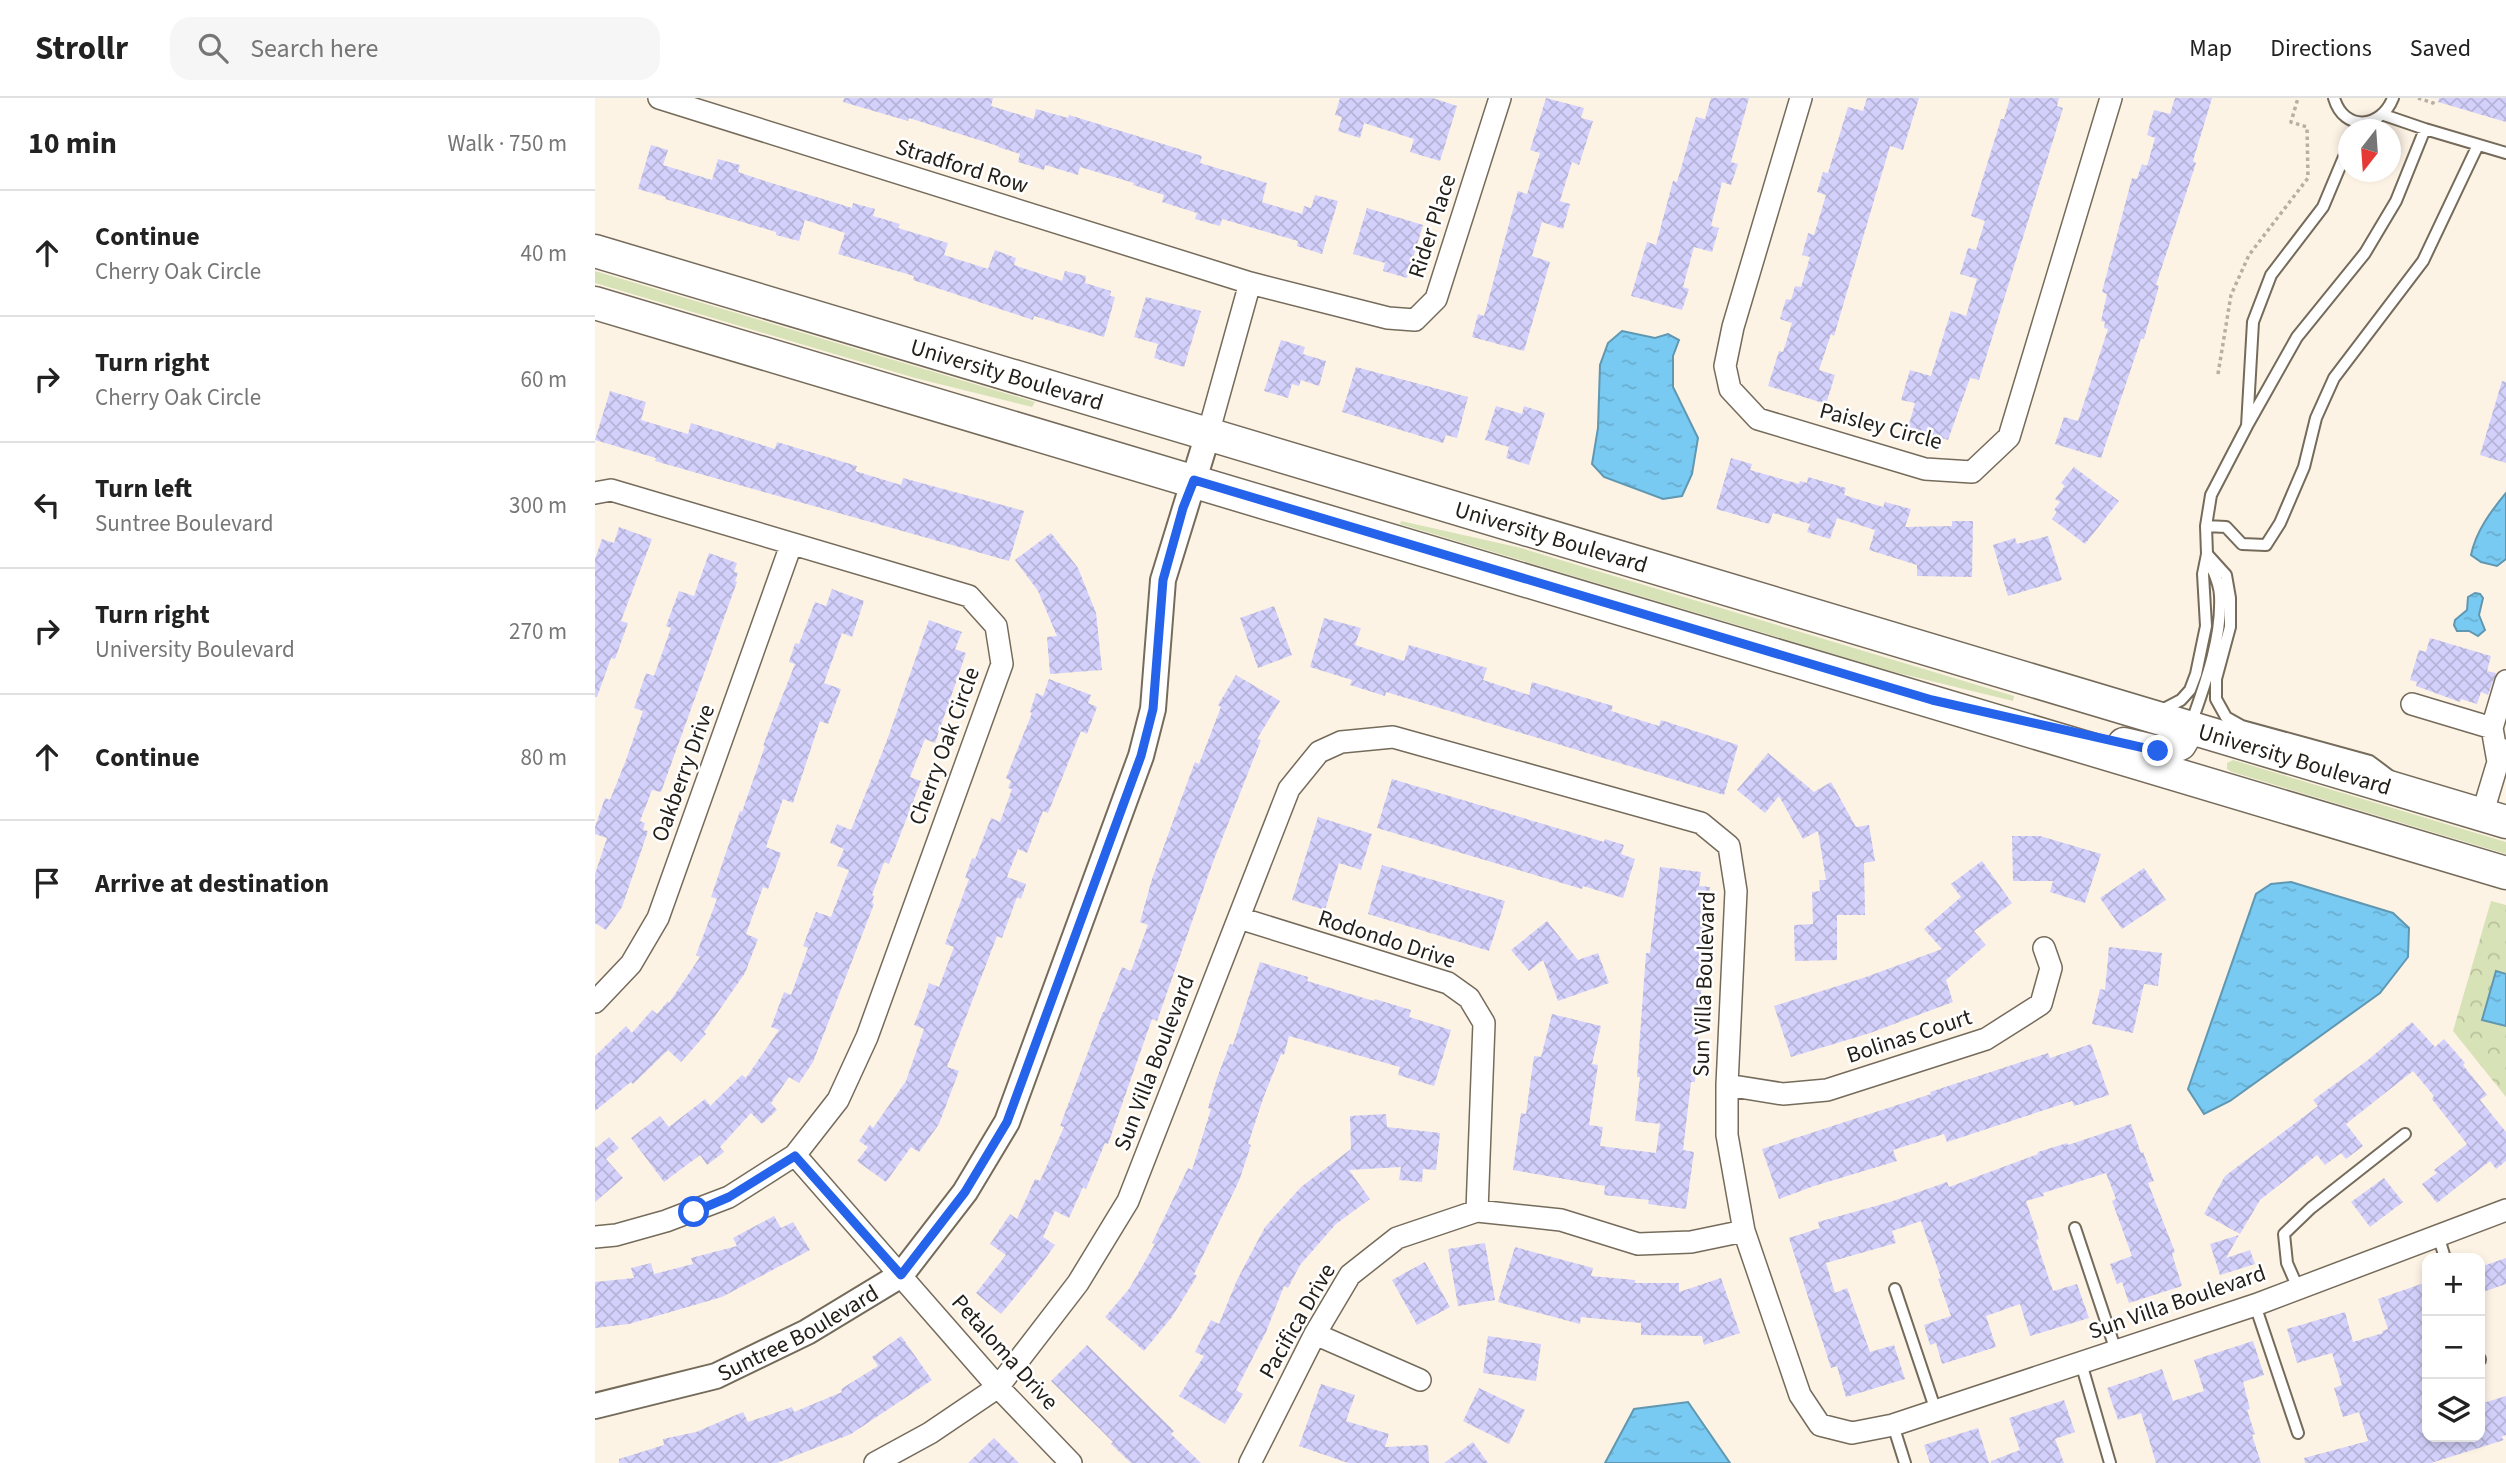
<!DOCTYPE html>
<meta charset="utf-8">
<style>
body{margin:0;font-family:"Source Sans 3",sans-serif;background:#f6f6f6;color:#222}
.controls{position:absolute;right:21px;bottom:21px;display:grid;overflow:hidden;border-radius:14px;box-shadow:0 4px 10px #0003}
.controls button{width:63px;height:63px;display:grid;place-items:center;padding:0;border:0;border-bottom:2px solid #e0e0e0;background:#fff;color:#222;font:35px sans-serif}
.compass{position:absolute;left:1743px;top:21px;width:63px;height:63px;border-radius:50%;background:#fff;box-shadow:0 4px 10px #0003;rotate:197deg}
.stop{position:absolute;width:21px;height:21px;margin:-16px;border:5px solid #2563eb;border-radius:50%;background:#fff}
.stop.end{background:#2563eb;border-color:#fff;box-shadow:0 2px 7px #0008}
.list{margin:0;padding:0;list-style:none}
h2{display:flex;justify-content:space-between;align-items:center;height:91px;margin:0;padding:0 28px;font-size:30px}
h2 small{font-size:23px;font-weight:400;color:#767676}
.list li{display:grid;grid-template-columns:46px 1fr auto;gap:21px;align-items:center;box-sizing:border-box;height:126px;padding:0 28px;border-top:2px solid #e0e0e0}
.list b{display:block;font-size:26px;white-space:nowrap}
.list p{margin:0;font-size:23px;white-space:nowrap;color:#767676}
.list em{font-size:23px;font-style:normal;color:#767676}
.icon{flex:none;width:38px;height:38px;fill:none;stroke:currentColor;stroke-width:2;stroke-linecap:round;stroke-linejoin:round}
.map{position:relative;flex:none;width:1911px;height:1365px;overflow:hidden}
header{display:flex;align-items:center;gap:42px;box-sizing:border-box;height:98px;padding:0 35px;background:#fff;border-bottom:2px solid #e0e0e0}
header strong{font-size:33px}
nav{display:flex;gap:38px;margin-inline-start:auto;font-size:24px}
.search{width:490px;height:63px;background:#f6f6f6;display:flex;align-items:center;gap:18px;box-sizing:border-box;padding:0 24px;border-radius:21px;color:#767676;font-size:26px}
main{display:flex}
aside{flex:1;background:#fff}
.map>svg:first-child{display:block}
.grass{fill:#d8e2b7}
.park{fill:url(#park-crowns)}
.water{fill:url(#water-ripples);stroke:#6097b1;stroke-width:2}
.building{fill:url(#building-cross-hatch)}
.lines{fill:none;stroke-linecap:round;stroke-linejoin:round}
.service-casing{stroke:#756b5b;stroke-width:14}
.minor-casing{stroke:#756b5b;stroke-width:24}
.tertiary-casing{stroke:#756b5b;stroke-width:28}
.primary-casing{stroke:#756b5b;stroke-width:35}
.path{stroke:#b7afa3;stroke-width:3.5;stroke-dasharray:3.5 3.5;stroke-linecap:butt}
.service{stroke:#fff;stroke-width:10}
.minor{stroke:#fff;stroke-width:21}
.tertiary{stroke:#fff;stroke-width:24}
.primary{stroke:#fff;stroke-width:32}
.route{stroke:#2563eb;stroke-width:9}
.labels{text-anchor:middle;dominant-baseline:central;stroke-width:5;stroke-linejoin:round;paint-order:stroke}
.street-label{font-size:23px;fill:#242019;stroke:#fff}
</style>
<header>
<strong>Strollr</strong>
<div class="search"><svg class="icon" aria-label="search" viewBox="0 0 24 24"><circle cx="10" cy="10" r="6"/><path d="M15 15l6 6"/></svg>Search here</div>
<nav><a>Map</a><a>Directions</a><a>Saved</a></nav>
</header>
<main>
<aside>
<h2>10 min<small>Walk · 750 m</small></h2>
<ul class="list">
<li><svg class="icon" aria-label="ahead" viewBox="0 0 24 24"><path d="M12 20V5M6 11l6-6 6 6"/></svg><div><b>Continue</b><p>Cherry Oak Circle</p></div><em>40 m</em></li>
<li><svg class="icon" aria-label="right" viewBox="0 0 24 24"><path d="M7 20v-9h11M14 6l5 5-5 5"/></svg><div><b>Turn right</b><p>Cherry Oak Circle</p></div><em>60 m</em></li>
<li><svg class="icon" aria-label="left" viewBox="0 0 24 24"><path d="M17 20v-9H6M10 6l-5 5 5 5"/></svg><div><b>Turn left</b><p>Suntree Boulevard</p></div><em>300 m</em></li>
<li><svg class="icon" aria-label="right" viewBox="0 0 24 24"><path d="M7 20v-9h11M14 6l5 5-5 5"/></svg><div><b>Turn right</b><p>University Boulevard</p></div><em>270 m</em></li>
<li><svg class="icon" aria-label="ahead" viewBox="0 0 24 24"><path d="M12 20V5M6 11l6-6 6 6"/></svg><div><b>Continue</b></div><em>80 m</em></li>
<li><svg class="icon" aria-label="arrive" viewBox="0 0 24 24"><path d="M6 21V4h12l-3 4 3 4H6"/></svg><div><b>Arrive at destination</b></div></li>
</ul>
</aside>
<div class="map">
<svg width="1911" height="1365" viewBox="0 0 1911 1365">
<defs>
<pattern id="park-crowns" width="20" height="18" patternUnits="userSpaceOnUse" patternTransform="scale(1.75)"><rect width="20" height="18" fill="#d8e2b7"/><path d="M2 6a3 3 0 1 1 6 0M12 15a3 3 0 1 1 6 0" fill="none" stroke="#b9c29d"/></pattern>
<pattern id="water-ripples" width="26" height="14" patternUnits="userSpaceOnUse" patternTransform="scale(1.75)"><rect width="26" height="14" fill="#79caf2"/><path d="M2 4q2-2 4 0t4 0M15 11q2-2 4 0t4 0" fill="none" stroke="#68adcf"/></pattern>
<pattern id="building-cross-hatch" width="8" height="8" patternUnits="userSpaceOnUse" patternTransform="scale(1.75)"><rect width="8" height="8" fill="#d3d1fb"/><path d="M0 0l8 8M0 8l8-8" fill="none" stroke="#b5b3d7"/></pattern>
</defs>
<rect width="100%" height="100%" fill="#fdf3e5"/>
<path class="grass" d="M0,173L440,304L437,309L320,280L0,185Z
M806,423L926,450L1419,598L1418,603L1299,574L805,426Z
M1638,662L1911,744V756L1637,674L1632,671V665Z"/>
<path class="park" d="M1896,803L1911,807V999L1858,933Z"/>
<path class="water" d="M1027,233L1060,240L1073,236L1084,242L1078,258V289L1103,340L1097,376L1087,398L1068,401L1009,379L997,366L1003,330L1005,267L1013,245Z
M1911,395V461L1902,468L1886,464L1876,457C1881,433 1896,413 1911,395Z
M1880,495L1885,496L1888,500L1884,517L1890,532L1883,538L1874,533H1862L1859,527L1860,522L1872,512L1873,499Z
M1696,784L1798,815L1814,830L1813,859L1785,895L1635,1003L1609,1016L1593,991L1661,796L1676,786Z
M1901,873L1911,876V928L1887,922Z
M1093,1304L1135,1365H1010L1039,1311Z"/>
<path class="building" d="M249,0H398L396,8L439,21L441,11L473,20L474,17L607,58L605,65L672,85L667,104L707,116L709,108L716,110L720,97L743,103L727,156L702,148L703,143L627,121L625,128L600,121L602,115L567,104L569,97L538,87L539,85L485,69L483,77L450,67L449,72L423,64L425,56L403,49V48L314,20L313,23L248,4Z
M745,0H838L862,8L845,63L815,54L819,41L769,25L765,40L743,33L747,19L740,17Z
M951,0L989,10L986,20L998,23L984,67L977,64L965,103L975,106L968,131L947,124L937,158L955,164L929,253L877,239L883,216L889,218L923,93L932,96L945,55L935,52Z
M1116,0H1154L1136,64L1143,66L1136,87L1127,84L1116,128L1124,130L1117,154L1099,149L1088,189L1094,191L1087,212L1036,198L1052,144L1061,147L1078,83L1082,84L1101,19L1110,21Z
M1272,0H1324L1308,52L1295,48L1239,238L1236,236L1224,272L1240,277L1231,306L1173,288L1184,253L1188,254L1197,225L1185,221L1191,201L1196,202L1200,188L1206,189L1215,159L1207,157L1213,135L1219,137L1231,97L1222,94L1228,74L1233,75L1253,9L1268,13Z
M1415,0H1464L1462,8L1468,10L1384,282L1375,280L1353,342L1313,330L1320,305L1306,302L1315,272L1336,278L1356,213L1371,218L1382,181L1365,176L1373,150L1381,152L1390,123L1376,118L1406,21H1409Z
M1580,0H1617L1598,63L1601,65L1561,187L1564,188L1549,241H1546L1506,360L1460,346L1469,319L1483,323L1513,231L1509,230L1510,224L1506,223L1512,196L1507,194L1537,80L1542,81L1547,66L1552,68L1560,40L1552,37L1559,12L1575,16Z
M1844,0H1911V24L1843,4Z
M56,47L73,52L68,67L117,82L123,61L145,67L143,74L170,83L257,110L258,105L280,111L278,118L305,126L303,130L353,145L349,157L393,171L400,152L421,160L419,167L467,183L470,173L491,178L490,185L516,193L515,198L520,199L509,239L439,218L438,222L318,182L319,178L243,156L250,135L210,122L204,143L181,137V134L70,101L71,99L43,91Z
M772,110L828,127L812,180L788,173L790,165L758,156Z
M551,199L606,213L589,269L559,260L563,246L539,239Z
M686,242L710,249L708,256L731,263L724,288L706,282L704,288L697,286L693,300L669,293Z
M761,269L873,299L862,340L851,337L848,345L747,314Z
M1907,283L1911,284V365L1885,357Z
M15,293L51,304L46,322L93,336L96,325L180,351L182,344L262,368L260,373L306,387L308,380L429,413L414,463L144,387L60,363L61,360L0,342Z
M901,308L927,316L929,308L950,315L934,367L911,360L914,349L890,342Z
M1136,360L1157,366L1155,372L1204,386L1205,383L1212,385L1213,379L1251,390L1249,397L1288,409L1290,404L1316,411L1310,429L1357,428V423H1378L1377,479L1322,478V467L1274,452L1280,432L1242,420L1235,441L1212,434L1215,426L1178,415L1174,426L1121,411Z
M1479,369L1524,403L1490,446L1457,421L1462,414L1459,412L1465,404L1460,401L1470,388L1466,385Z
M24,429L57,441L26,523L33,525L20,561L16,560L2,599H0V461L7,441L19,445Z
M456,435L483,470L501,515L507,572L455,576L452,539L462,538L443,493L420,462Z
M1453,438L1467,482L1413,498L1398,447L1420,440L1422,446Z
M114,455L142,465L139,474L143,475L140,483L142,484L66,694L57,692L45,723L50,725L48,732L53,733L27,809L11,832L0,825V776L12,740L0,736V729L10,700L15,702L31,662L48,613L39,610L51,575L59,578L76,530L71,528L84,493L99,498Z
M237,491L269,503L257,539L247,535L229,585L246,591L233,626L225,623L198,705L188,701L171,749L186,755L173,791L168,789L151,836L163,841L150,875L109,934L111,936L86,964L73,952L38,986L36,984L0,1013V958L31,928L37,935L57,912L62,916L73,903L74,905L105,859L101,857L122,801L116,799L145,713L147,714L170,648H168L175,629L200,566L194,564L200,545L204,546L220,504L231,508Z
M679,508L697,557L663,570L645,520Z
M729,520L766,530L760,547L809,563L814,547L892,570L888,582L934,597L937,584L1018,608L1016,613L1064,628L1066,622L1143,647L1129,697L835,607L791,594L790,598L755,587L757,582L715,569Z
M334,522L367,534L360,551L371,555L340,645L330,641L315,679L326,683L294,766L289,764L277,797L279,798L277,805L279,806L218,964L204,985L194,979L176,1005L182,1012L167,1026L156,1015L125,1049L129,1054L112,1067L105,1057L69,1084L36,1040L65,1018L74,1029L110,1001L115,1008L147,977L151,980L184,932L176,929L189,894L196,897L213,850L208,848L221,814L236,819L254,772L242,768L249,751L235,745L242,726L256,732L291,645Z
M1835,540L1896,558L1892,573L1901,575L1893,597L1886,594L1882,606L1866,601L1865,604L1821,588L1822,584L1815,582L1824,552L1831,554Z
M641,577L685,603L662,641L666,642L618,764L562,923L557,921L513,1046L510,1045L491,1091L488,1089L474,1120L460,1113L448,1139L460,1147L439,1176L406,1216L381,1195L411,1157L395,1146L415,1116L422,1121L440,1081L445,1083L469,1029L465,1028L508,914H509L527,869L536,873L553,827L545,824L557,781L585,704L600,664L604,666L626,609L623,607Z
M454,581L496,597L493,605L502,609L492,636L486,633L453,715L448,713L432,755L423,751L412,779L431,786L426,801L422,799L407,840L402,838L352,969L364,973L344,1026L324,1054L316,1049L291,1084L262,1063L273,1049L264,1043L275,1027L278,1030L311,983L329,931L319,927L328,904L334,885L344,889L359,849L350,846L374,781L370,780L377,760L380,761L396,720L405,724L417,691L413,690L416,683L411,680L437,615L435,614L441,595L448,598Z
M1173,655L1219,694L1236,684L1261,729L1274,727L1280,763L1269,765L1270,817H1242V862L1200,863L1199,827L1218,826L1217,794L1225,793L1224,782H1231L1223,733L1208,741L1184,698L1170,715L1142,692Z
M797,681L1009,744L1010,741L1029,747L1026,756L1040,761L1028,800L988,788L987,791L782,730Z
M723,719L777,736L766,772L744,765L730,812L697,802Z
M1417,738H1445L1506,756L1490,805L1455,794L1458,783H1418Z
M1387,763L1417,805L1379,833L1391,847L1351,882L1358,904L1275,935L1196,959L1179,908L1271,879L1347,851L1329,831L1366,799L1356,786Z
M787,767L910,803L894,853L773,816Z
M1065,769L1106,774L1104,788L1115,789L1111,816L1117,817L1114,854H1109L1100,984H1096L1088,1052L1099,1054L1091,1111L1053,1106L1054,1102L1009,1097L1010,1088L918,1072L926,1015L931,1016L939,958L946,959L957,916L1006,928L997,966L1003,967L994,1027L1008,1029L1005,1048L1061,1055L1065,1026L1040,1023L1045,979H1042L1051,855H1055Z
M1549,770L1571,802L1527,831L1505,800Z
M952,823L983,862L1003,855L1014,885L963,903L948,862L934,873L916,852Z
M1514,849L1567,855L1563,888L1549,886L1538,935L1497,926L1505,891L1510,892Z
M665,864L713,879L712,883L779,903L780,901L816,912L814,919L856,932L839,988L803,977L805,969L694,938L689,957L686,956L669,998L653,1046L656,1047L644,1083L599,1176L602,1178L577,1219L549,1253L510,1219L534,1191L560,1146L557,1145L593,1070L597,1072L616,1011L613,1010L622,980L635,946L638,947Z
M1817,924L1840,949L1849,941L1870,965L1868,967L1892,997L1885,1002L1911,1034V1063L1901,1071L1895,1063L1842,1105L1827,1086L1842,1075L1839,1072L1872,1046L1837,1001L1839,998L1818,973L1751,1026L1768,1048L1751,1061L1746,1055L1730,1067L1722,1057L1665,1102L1645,1136L1609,1116L1630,1078L1723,1008L1718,1002L1773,962Z
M1496,946L1514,997L1479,1008L1477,1003L1352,1044L1349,1036L1298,1052L1302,1063L1219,1088L1184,1101L1167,1051L1336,996L1335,994L1453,955L1455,960Z
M791,1016L792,1029L845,1035L841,1072L828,1071L827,1084L804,1082L806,1069L754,1072L775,1101L741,1126L705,1167L693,1190L689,1188L671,1234L641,1292L648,1296L630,1326L584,1298L609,1258L600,1254L616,1222L624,1226L642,1182L670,1129L706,1089L756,1051L755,1018Z
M1536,1026L1546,1055L1548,1054L1559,1083L1553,1085L1580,1154L1577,1156L1587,1188L1534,1205L1527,1184L1522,1186L1515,1166L1537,1158L1517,1103L1521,1101L1511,1075L1448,1095L1449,1098L1431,1103L1444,1141L1441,1142L1458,1193L1482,1186L1494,1220L1435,1238L1425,1206L1391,1218L1401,1249L1347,1266L1341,1245L1335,1247L1329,1227L1356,1218L1343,1181L1346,1180L1326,1123L1297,1133L1301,1145L1231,1165L1240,1195L1252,1190L1275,1254L1299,1247L1310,1281L1251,1299L1242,1268L1236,1270L1194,1140L1225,1130L1223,1124L1295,1104L1352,1084L1354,1089L1443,1056V1054L1472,1045L1473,1047Z
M14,1039L24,1050L11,1061L28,1080L0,1104V1048L1,1050Z
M1789,1080L1808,1104L1775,1129L1756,1104Z
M179,1118L186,1130L198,1124L215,1152L127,1199L34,1226L0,1230V1184L39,1180L36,1170L56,1165L59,1176L98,1166L96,1160L142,1148L138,1140Z
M1644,1137L1631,1160L1655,1152L1660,1166L1625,1177L1615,1146Z
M890,1145L900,1202L863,1208L853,1151Z
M920,1149L998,1170L996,1178L1040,1182V1185H1084V1194L1126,1180L1145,1235L1109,1247L1107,1238L1046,1237V1225L986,1219L985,1226L903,1204Z
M1911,1160V1186L1885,1195V1169Z
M830,1164L855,1209L822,1227L797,1182Z
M1832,1184V1339H1885V1306L1911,1298V1337L1906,1339L1909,1342L1836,1365H1710L1709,1360L1773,1343L1764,1314L1748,1319L1739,1290L1747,1287L1737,1255L1702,1265L1692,1231L1750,1214L1758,1244L1788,1235L1787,1233L1793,1231L1783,1201Z
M306,1238L337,1282L256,1336L182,1365H24V1361L69,1347L68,1341L101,1334L148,1314L153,1324L197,1309L199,1314L247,1294L246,1291L283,1268L277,1259Z
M893,1238L946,1246L941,1283L888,1275Z
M1658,1243L1669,1277L1648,1284L1655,1311L1652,1312L1660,1336L1657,1337L1666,1365H1561L1546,1315L1523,1322L1512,1290L1567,1271L1578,1303L1609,1293L1599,1262Z
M492,1247L579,1333L576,1336L606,1365H536L516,1346L518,1344L456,1283Z
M726,1286L760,1297L751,1323L794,1336L790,1349L833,1347L834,1365H753L704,1348Z
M884,1290L930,1312L914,1346L868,1323Z
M1469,1302L1480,1334L1460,1341L1469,1365H1396V1363L1425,1352L1414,1320Z
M1383,1330L1394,1365H1335L1329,1347Z
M399,1340L424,1365H373Z
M878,1344L893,1365H849Z"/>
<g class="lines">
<g class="service-casing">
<path id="service" d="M1739,0C1749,34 1786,31 1798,0
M1789,17L1830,31L1911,55
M1653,326L1702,239L1770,155L1801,103L1830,31
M1611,428L1631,429L1647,446L1671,447L1685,425L1709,369L1721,320L1739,280L1828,163L1883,47
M1612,456L1631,477L1635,500V529L1621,581V601L1631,619L1647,628L1775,663L1795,678
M1565,613L1586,602L1595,592L1601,576L1611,528L1608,476L1612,456L1611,428L1616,397L1652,328L1658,224L1676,177L1728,109L1754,47
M1596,626C1610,586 1627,541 1625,498C1625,486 1618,473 1614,462
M1480,1130L1521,1253
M1843,1137L1850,1160
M1703,1190L1692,1165L1689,1136L1716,1110L1810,1036
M1300,1191L1341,1313
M1660,1207L1703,1335
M1885,1261V1262
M1486,1265L1515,1365
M1298,1327L1310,1365"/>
</g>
<g class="minor-casing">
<path id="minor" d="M64,0L655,185L793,220L820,222L841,201L905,0
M1206,0L1138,229L1130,268L1135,291L1163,321L1330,371L1377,374L1414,339L1516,0
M613,336L655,185
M0,395L16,392L374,498L401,528L407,566L272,939L243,1002L200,1057L134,1099L71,1123L21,1137L0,1139
M1817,606L1897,630
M1903,664L1897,630L1911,583
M1887,717L1903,664L1910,652
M644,820L853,885L874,900L889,925L882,1113
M0,904L36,866L63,820L196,447
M1132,987L1188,996L1232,992L1391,941L1446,906L1456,870L1449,850
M200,1057L403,1289L476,1365
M720,1236L825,1282
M280,1365L335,1335L403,1289L483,1185L533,1103L694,691L724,654L746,644L798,639L1106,725L1134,748L1141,793L1132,987V1037L1149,1133L1205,1297L1225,1327L1257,1335L1298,1327L1660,1207L1911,1112
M655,1365L720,1236L755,1177L802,1140L882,1113L966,1122L1043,1146L1096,1144L1149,1133"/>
</g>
<g class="tertiary-casing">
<g id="tertiary">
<path id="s1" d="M0,1308L121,1278L212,1234L306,1177L370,1094L412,1024L546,658L558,611L568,482L613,336"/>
</g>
</g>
<g class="primary-casing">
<g id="primary">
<path id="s2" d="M0,153L1911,724"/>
<path d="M0,205L1911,775"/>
<path d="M1529,646L1563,654L1585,646L1595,629"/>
</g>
</g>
<path class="path" d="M1823,0L1838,5L1840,0
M1623,276L1636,197L1654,157L1713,80L1712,29L1696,24L1703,0"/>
<use href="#service" class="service"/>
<use href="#minor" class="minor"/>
<use href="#tertiary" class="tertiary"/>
<use href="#primary" class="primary"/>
</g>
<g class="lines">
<path class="route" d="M99,1114L134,1099L200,1058L306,1177L370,1094L412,1024L546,658L558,611L568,482L588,410L599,382L1337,602L1563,653"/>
</g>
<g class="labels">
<g class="street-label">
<text transform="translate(367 68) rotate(17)">Stradford Row</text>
<text transform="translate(837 128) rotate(-72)">Rider Place</text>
<text stroke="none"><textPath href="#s2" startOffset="430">University Boulevard</textPath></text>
<text transform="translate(1286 328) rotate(15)">Paisley Circle</text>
<text stroke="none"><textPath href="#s2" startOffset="998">University Boulevard</textPath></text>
<text transform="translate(349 648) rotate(-70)">Cherry Oak Circle</text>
<text stroke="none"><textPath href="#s2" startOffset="1774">University Boulevard</textPath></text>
<text transform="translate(88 675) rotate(-70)">Oakberry Drive</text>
<text transform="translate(792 841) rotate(18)">Rodondo Drive</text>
<text transform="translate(1109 886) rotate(-88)">Sun Villa Boulevard</text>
<text transform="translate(1314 938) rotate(-18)">Bolinas Court</text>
<text transform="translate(559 965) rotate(-69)">Sun Villa Boulevard</text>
<text transform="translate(1582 1204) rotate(-19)">Sun Villa Boulevard</text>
<text transform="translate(702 1223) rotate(-60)">Pacifica Drive</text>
<text stroke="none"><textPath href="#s1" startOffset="217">Suntree Boulevard</textPath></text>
<text transform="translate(410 1254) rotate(48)">Petaloma Drive</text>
</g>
</g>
</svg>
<div class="controls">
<button>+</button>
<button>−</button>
<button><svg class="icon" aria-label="layers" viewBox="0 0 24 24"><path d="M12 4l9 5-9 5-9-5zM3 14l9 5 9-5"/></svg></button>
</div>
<svg class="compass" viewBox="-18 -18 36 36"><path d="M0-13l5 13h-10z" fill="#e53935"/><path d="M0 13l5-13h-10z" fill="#767676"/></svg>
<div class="stop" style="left:99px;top:1114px"></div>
<div class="stop end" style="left:1563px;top:653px"></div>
</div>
</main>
